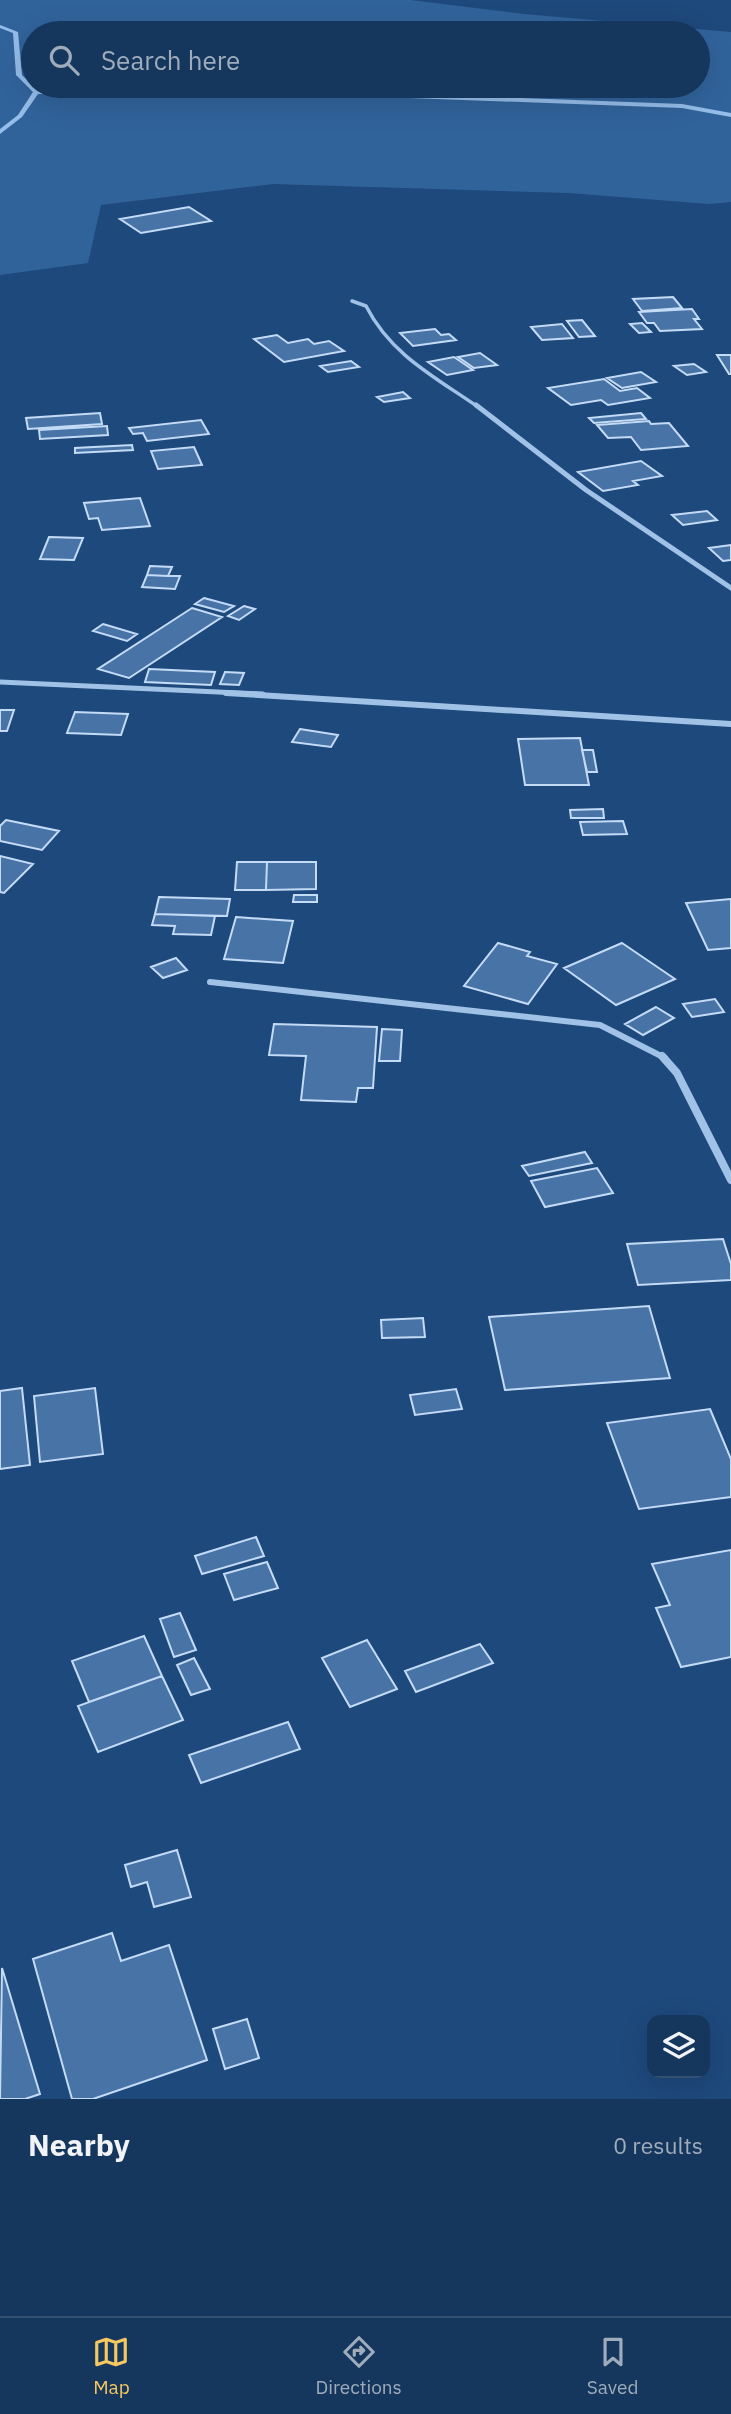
<!DOCTYPE html>
<style>
body{margin:0;font-family:"IBM Plex Sans",sans-serif;background:#234266;color:#f1f3f6}
.controls{position:absolute;right:21px;bottom:21px;display:grid;overflow:hidden;border-radius:14px;box-shadow:0 7px 28px #0002}
.controls button{width:63px;height:63px;display:grid;place-items:center;padding:0;border:0;border-bottom:2px solid #355172;background:#16375d;color:#f1f3f6;font:35px sans-serif}
.list{margin:0;padding:0;list-style:none}
h2{display:flex;justify-content:space-between;align-items:center;height:91px;margin:0;padding:0 28px;font-size:30px}
h2 small{font-size:23px;font-weight:400;color:#9eacbc}
.icon{flex:none;width:38px;height:38px;fill:none;stroke:currentColor;stroke-width:2;stroke-linecap:round;stroke-linejoin:round}
.map{position:relative;flex:none;width:731px;height:2099px;overflow:hidden}
.search{position:absolute;background:#16375d;box-shadow:0 7px 28px #0002;left:21px;right:21px;top:21px;height:77px;display:flex;align-items:center;gap:18px;box-sizing:border-box;padding:0 24px;border-radius:38px;color:#9eacbc;font-size:26px}
.sheet{height:217px;background:#16375d}
nav{display:flex;justify-content:space-around;align-items:center;box-sizing:border-box;height:98px;border-top:2px solid #355172;background:#16375d;font-size:19px;color:#9eacbc}
nav a{display:grid;justify-items:center;gap:4px}
nav .on{color:#f6c860}
.map>svg:first-child{display:block}
.green{fill:#31639b;fill-rule:evenodd}
.lines{fill:none;stroke-linecap:round;stroke-linejoin:round}
.stream{fill:#94bde9;fill-rule:evenodd}
.building{fill:#4773a6;stroke:#c4dbf6;stroke-width:2}
.minor-far3{stroke:#a1c2e7;stroke-width:3.5}
.minor-far2{stroke:#a1c2e7;stroke-width:5}
.minor-far1{stroke:#a1c2e7;stroke-width:6}
.minor{stroke:#a1c2e7;stroke-width:8}
</style>
<div class="map">
<svg width="731" height="2099" viewBox="0 0 731 2099">
<rect width="100%" height="100%" fill="#1e497c"/>
<path class="green" d="M0,0H410L524,14L731,32V202L709,204L569,193L273,184L101,205L88,263L0,275ZM33,33H698V86H33Z"/>
<g class="lines">
<path class="stream" d="M0,25L18,32L22,75L37,90L382,93L682,104L731,113V117L682,108L382,97L38,94L22,117L0,134V129L18,115L33,92L16,75L13,33L0,28Z"/>
</g>
<path class="building" d="M189,207L211,221L141,233L120,219Z
M673,297L682,308L642,311L633,299Z
M692,309L699,319H694L702,329L660,331L654,323H647L639,312Z
M582,320L595,336L579,337L567,321Z
M642,323L651,332L639,333L630,324Z
M562,324L573,338L542,340L531,327Z
M435,329L441,335L449,334L456,340L413,346L400,333Z
M277,335L288,343L308,339L314,344L329,341L344,351L284,362L254,339Z
M480,353L497,365L474,368L458,357Z
M717,355H731V374H729Z
M454,357L473,370L447,375L428,362Z
M351,361L359,367L328,372L320,366Z
M694,364L706,372L687,375L674,366Z
M641,372L656,382L622,388L607,378Z
M604,379L620,391L637,388L650,398L608,405L601,400L571,405L548,388Z
M403,392L410,398L384,402L377,397Z
M100,413L102,424L28,429L26,418Z
M641,413L646,419L594,423L589,418Z
M201,420L209,434L147,441L143,433L133,434L129,428Z
M649,421L651,424L669,423L688,446L641,450L631,437L608,438L597,425Z
M107,426L108,435L40,439L39,430Z
M132,445L133,450L75,453V448Z
M194,447L202,465L158,469L151,451Z
M641,461L662,476L633,481L638,485L603,491L578,472Z
M140,498L150,526L102,530L98,518L89,519L84,503Z
M707,511L717,520L683,525L672,515Z
M49,537L83,538L74,560L40,559Z
M731,545V560L723,561L709,548Z
M150,566L172,567L168,576L147,575Z
M147,575L168,576H180L175,589L142,587Z
M204,598L234,606L224,612L195,604Z
M244,606L255,609L239,620L228,616Z
M192,608L222,617L129,678L98,669Z
M103,624L137,634L127,641L93,631Z
M149,669L215,672L211,685L145,682Z
M225,672L244,673L239,685L220,684Z
M0,710H14L7,731H0Z
M75,712L128,714L121,735L67,733Z
M300,729L338,735L331,747L292,742Z
M580,738L589,785H525L518,739Z
M582,750H593L597,772H587Z
M603,809L604,818H571L570,810Z
M6,820L59,831L42,850L0,841V826Z
M623,821L627,834L583,835L580,822Z
M0,856L33,864L4,893L0,892Z
M237,862H267L266,890H235Z
M267,862H316V889L266,890Z
M294,895H317V902H293Z
M159,897L230,899L227,916L155,914Z
M731,899V948L708,950L686,903Z
M155,914L215,916L211,935L173,934L175,926L152,925Z
M236,917L293,921L283,963L224,959Z
M498,943L530,952L527,956L557,964L528,1004L464,986Z
M622,943L675,979L616,1005L564,968Z
M176,958L187,970L163,978L151,967Z
M715,999L724,1012L692,1017L683,1004Z
M656,1007L674,1018L643,1035L625,1024Z
M274,1024L377,1027L373,1088H358L356,1102L301,1100L306,1056L269,1055Z
M382,1029L402,1030L400,1061H379Z
M585,1152L592,1163L529,1176L522,1166Z
M597,1168L613,1193L545,1207L531,1181Z
M723,1239L731,1264V1280L638,1285L627,1244Z
M649,1306L670,1378L505,1390L489,1317Z
M423,1318L425,1337L382,1338L381,1320Z
M22,1388L30,1465L0,1469V1391Z
M95,1388L103,1454L40,1462L34,1396Z
M456,1389L462,1409L415,1415L410,1395Z
M710,1409L731,1459V1497L639,1509L607,1423Z
M256,1537L264,1556L202,1574L195,1556Z
M731,1550V1657L681,1667L656,1608L670,1605L652,1564Z
M267,1562L278,1588L234,1600L224,1574Z
M180,1613L196,1650L174,1657L160,1619Z
M144,1636L162,1676L89,1702L72,1661Z
M367,1640L397,1689L350,1707L322,1658Z
M480,1644L493,1663L416,1692L405,1671Z
M194,1658L210,1689L191,1695L177,1665Z
M162,1676L183,1720L98,1752L78,1706Z
M288,1722L300,1749L201,1783L189,1755Z
M177,1850L191,1897L154,1907L147,1882L131,1887L125,1865Z
M112,1933L121,1961L169,1945L207,2060L93,2099H72L33,1959Z
M2,1968L40,2094L25,2099H0Z
M247,2019L259,2058L225,2069L213,2029Z"/>
<g class="lines">
<path class="minor-far3" d="M352,301L366,306C391,355 435,377 478,407"/>
<path class="minor-far2" d="M476,405L586,490L731,588
M0,682L263,694"/>
<path class="minor-far1" d="M226,693L731,724
M210,982L600,1025L665,1058"/>
<path class="minor" d="M662,1056L677,1073L731,1180"/>
</g>
</svg>
<div class="controls">
<button><svg class="icon" aria-label="layers" viewBox="0 0 24 24"><path d="M12 4l9 5-9 5-9-5zM3 14l9 5 9-5"/></svg></button>
</div>
<div class="search"><svg class="icon" aria-label="search" viewBox="0 0 24 24"><circle cx="10" cy="10" r="6"/><path d="M15 15l6 6"/></svg>Search here</div>
</div>
<section class="sheet">
<h2>Nearby<small>0 results</small></h2>
<ul class="list">
</ul>
</section>
<nav>
<a class="on"><svg class="icon" aria-label="map" viewBox="0 0 24 24"><path d="M3 6l6-2 6 2 6-2v14l-6 2-6-2-6 2zM9 4v14M15 6v14"/></svg>Map</a>
<a><svg class="icon" aria-label="directions" viewBox="0 0 24 24"><path d="M12 3l9 9-9 9-9-9zM9 14v-3h6M13 9l2 2-2 2"/></svg>Directions</a>
<a><svg class="icon" aria-label="saved" viewBox="0 0 24 24"><path d="M7 4h10v16l-5-4-5 4z"/></svg>Saved</a>
</nav>
